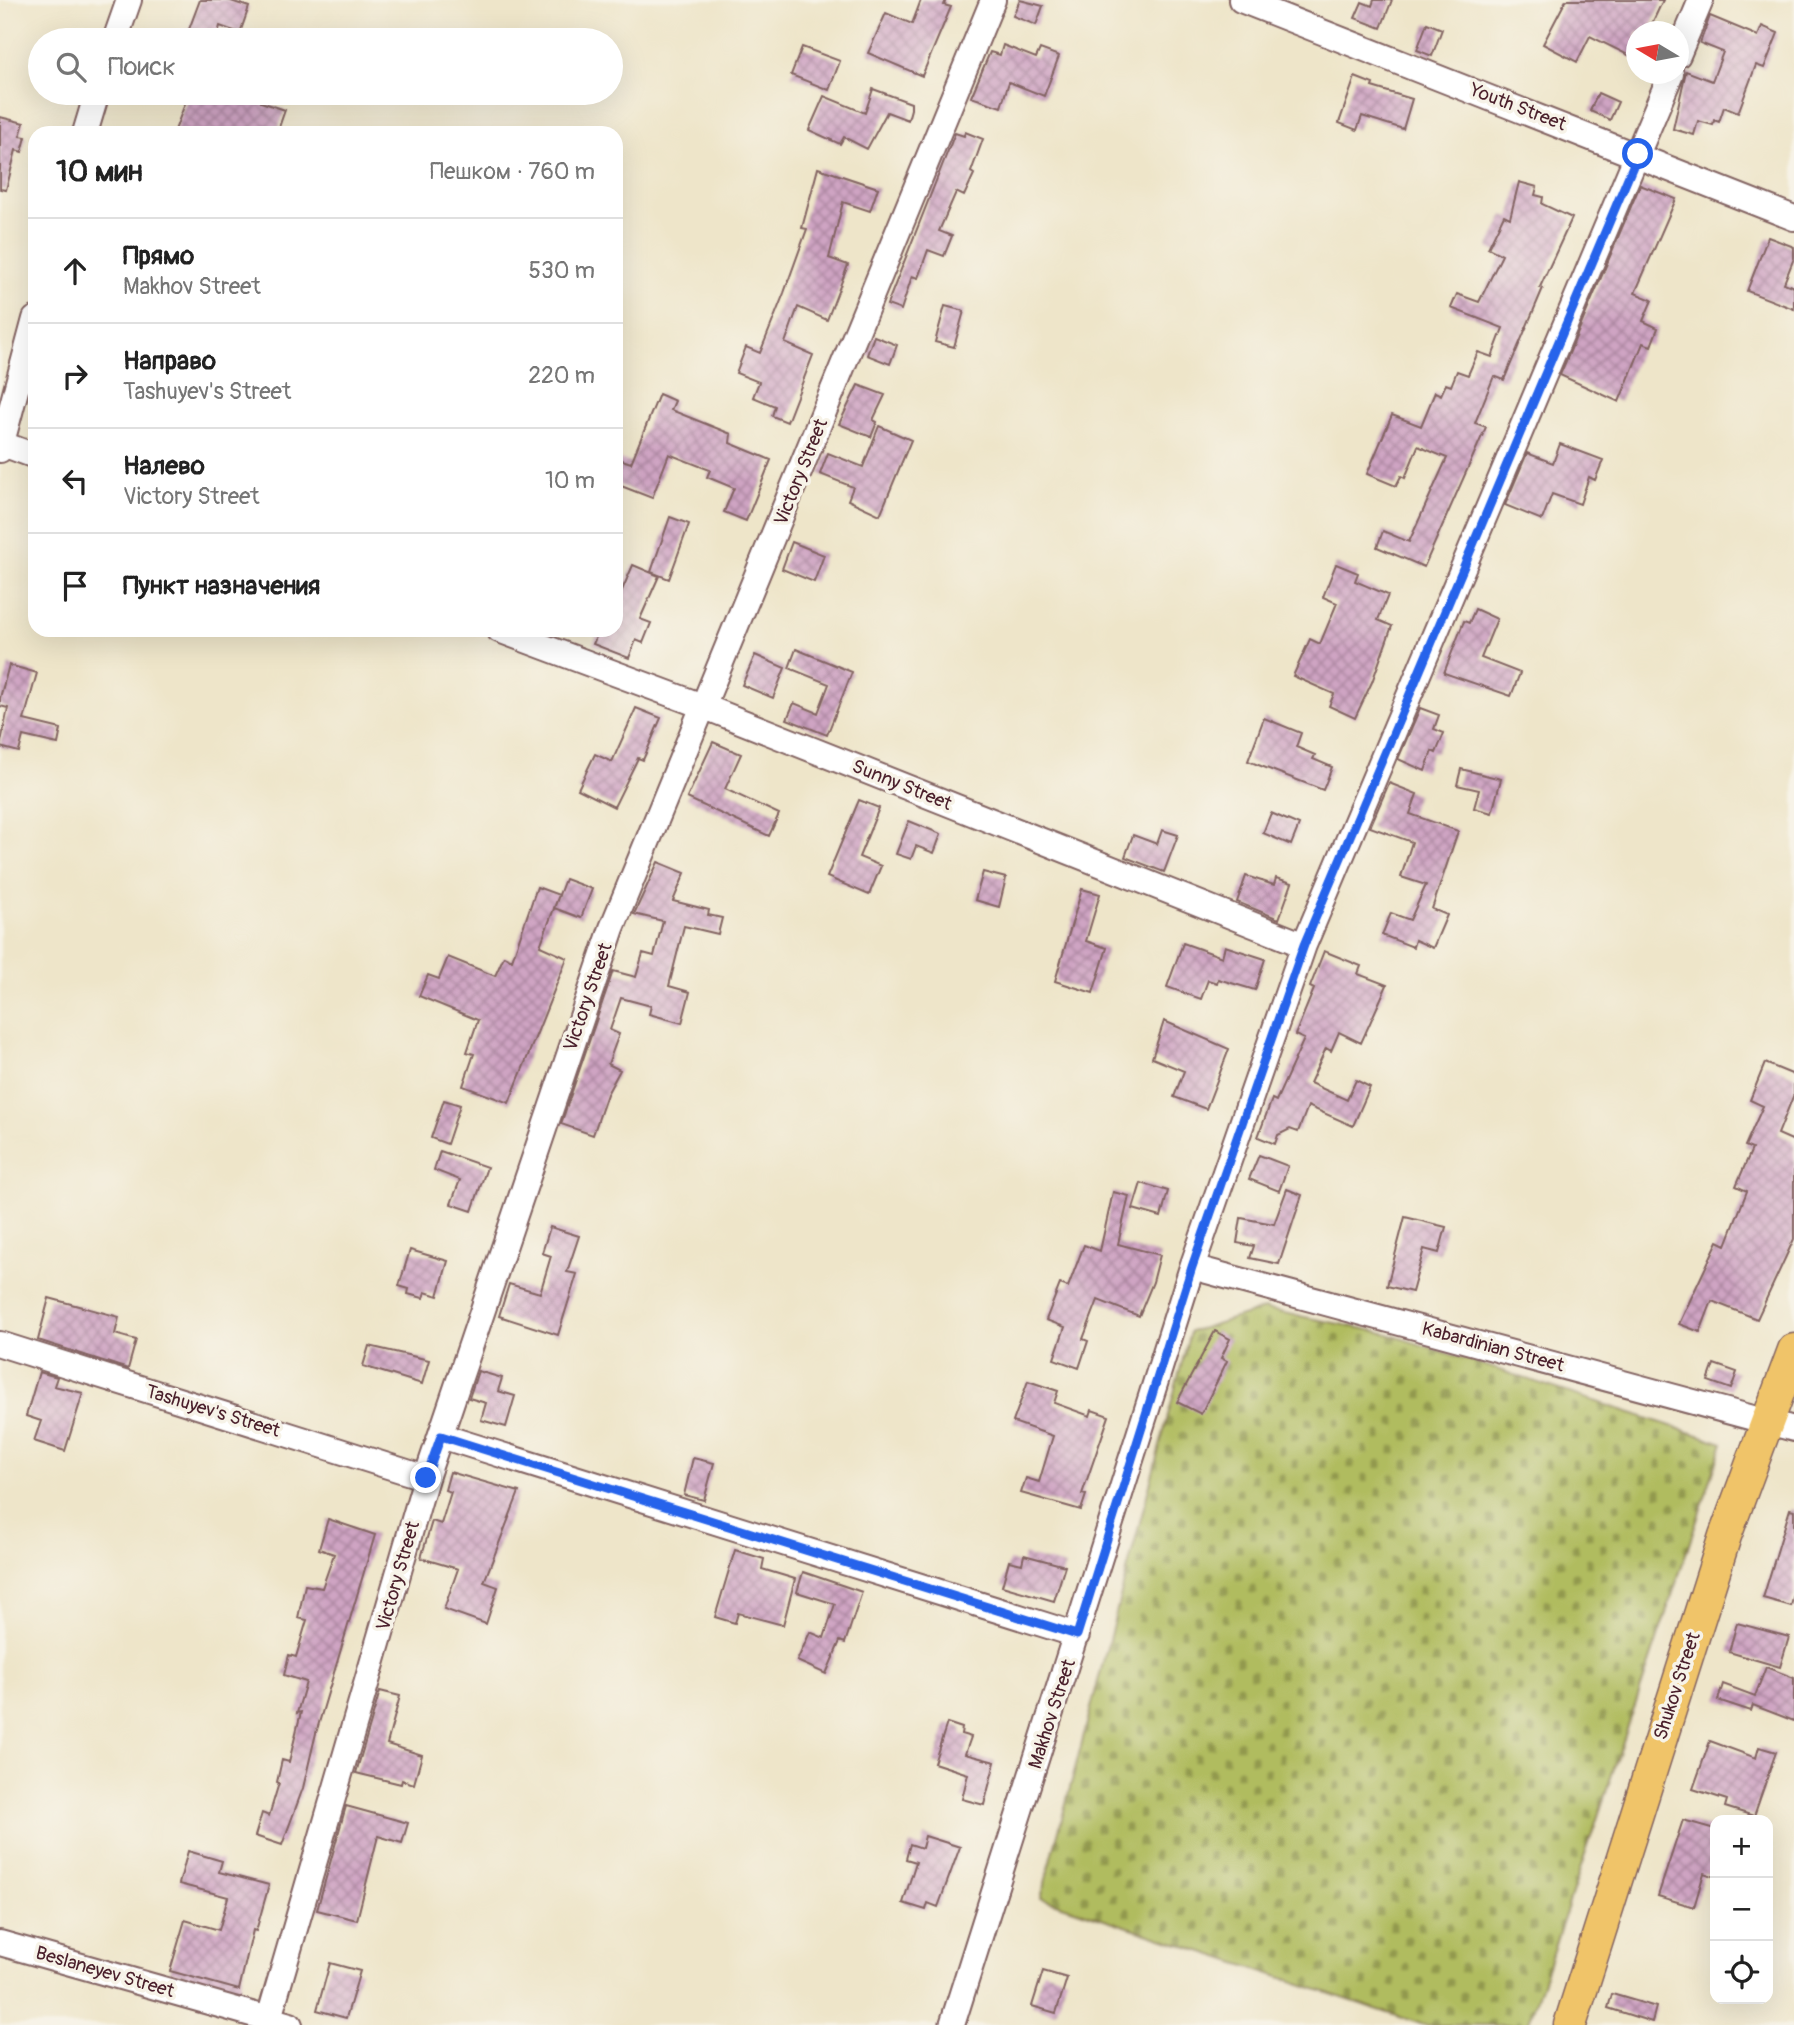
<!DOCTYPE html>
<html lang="ru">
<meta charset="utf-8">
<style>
body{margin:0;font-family:Pangolin,sans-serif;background:#f6f6f6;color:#222}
.controls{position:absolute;right:21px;bottom:21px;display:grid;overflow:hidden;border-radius:14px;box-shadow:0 7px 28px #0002}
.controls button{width:63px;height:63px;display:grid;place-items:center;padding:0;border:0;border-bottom:2px solid #e0e0e0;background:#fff;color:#222;font:35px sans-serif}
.compass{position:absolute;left:1626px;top:21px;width:63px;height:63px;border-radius:50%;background:#fff;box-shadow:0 7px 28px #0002;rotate:280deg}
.stop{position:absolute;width:21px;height:21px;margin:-16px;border:5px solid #2563eb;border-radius:50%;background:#fff}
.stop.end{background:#2563eb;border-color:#fff;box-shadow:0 2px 7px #0008}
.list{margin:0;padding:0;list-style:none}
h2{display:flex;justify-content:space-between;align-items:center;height:91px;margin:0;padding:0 28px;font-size:30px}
h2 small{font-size:23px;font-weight:400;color:#767676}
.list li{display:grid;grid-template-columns:46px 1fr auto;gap:21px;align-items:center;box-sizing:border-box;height:105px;padding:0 28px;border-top:2px solid #e0e0e0}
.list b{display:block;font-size:26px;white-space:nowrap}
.list p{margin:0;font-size:23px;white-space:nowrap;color:#767676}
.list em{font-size:23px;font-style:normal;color:#767676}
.icon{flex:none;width:38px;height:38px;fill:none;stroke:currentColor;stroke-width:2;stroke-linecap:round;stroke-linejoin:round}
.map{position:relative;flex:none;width:1794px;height:2025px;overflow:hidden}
.search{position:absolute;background:#fff;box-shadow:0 7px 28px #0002;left:28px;top:28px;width:595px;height:77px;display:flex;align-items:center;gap:18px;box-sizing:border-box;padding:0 24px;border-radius:38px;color:#767676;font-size:26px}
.panel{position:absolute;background:#fff;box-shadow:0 7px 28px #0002;left:28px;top:126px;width:595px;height:511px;border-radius:21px}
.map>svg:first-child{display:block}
.cemetery{fill:url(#cemetery-stones);stroke:#7d6e44;stroke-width:2}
.building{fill:url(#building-cross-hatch)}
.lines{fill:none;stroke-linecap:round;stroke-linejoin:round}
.minor-casing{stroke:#836462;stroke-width:28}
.major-casing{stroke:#836462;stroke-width:35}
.minor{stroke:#fff;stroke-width:24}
.major{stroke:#f0c469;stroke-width:32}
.route{stroke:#2563eb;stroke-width:9}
.labels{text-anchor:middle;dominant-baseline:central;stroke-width:7;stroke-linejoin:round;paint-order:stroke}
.street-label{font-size:19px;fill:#4a1f2b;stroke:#f7f3e8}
</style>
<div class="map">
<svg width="1794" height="2025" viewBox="0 0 1794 2025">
<defs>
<pattern id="cemetery-stones" width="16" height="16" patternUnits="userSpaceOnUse" patternTransform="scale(1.75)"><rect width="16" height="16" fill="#b0bc5e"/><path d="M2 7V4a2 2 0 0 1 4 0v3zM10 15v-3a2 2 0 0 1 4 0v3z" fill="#91984e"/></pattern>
<pattern id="building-cross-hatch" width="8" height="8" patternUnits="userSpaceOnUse" patternTransform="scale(1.75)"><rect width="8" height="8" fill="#cfa4c3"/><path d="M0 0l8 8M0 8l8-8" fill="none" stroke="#aa859f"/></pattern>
</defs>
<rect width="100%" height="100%" fill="#f7f3e8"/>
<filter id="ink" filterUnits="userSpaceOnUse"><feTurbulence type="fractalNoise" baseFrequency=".0143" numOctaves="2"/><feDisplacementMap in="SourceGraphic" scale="14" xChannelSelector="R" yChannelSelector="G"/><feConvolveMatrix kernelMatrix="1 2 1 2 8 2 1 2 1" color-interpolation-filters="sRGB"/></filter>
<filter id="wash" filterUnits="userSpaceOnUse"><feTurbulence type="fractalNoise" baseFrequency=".00686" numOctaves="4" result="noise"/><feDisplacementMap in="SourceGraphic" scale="28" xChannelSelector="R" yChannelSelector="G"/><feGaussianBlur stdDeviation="1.57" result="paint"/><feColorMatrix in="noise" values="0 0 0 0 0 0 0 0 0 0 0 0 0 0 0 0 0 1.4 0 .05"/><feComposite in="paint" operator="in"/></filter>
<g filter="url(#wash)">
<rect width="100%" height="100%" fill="#eee5c9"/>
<path class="cemetery" d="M1264,1309L1385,1333L1723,1443L1528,2025H1424L1041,1898L1190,1332Z"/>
<g id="blocks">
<path class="building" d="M200,0H228L249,7L240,33L220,26L216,40H185Z
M921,0H946L944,5L951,7L922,76L868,53L886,13L912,24Z
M1020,0L1043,6L1036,25L1013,16Z
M1374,0H1392L1381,28L1355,18L1362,2L1372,6Z
M1566,0H1663L1648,32H1636V59L1590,36L1577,62L1543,44Z
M1710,16L1758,36L1762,26L1778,33L1764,68L1756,65L1738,113L1724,107L1719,122L1714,120L1713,125L1698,121L1694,135L1673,129L1686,71L1712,81L1723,52L1700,43Z
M1427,23L1442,29L1432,56L1417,50Z
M1003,45L1036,58L1040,49L1059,56L1044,96L1009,82L1001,107L971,97L990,52L1000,55Z
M802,47L840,61L829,90L791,75Z
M1355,77L1373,84L1372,87L1412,99L1403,129L1362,116L1357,130L1339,123Z
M873,89L911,103V109L908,120L887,112L867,149L844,137L840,144L809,130L824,96L865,113Z
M189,93H264L261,102L285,110L277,133H174Z
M1598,93L1618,102L1610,120L1590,111Z
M0,117L24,123L20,136L26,137L22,152L16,150L6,190L0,189Z
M965,132L983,139L971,172L974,174L964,196L956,192L939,231L952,236L944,256L928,250L918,278L912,276L901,310L887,305L955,133L964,136Z
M818,168L878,188L870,211L843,202L829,258L848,265L827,320L798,307L785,343L813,355L787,422L772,416L775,406L753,397L759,382L736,373L746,347L760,353L784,293L807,229L802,228Z
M1519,182L1537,187L1535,195L1543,197L1542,204L1572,218L1540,287L1543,288L1504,380L1494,376L1475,423L1486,427L1424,567L1377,547L1383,531L1409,542L1447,458L1418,446L1405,478L1401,476L1396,486L1367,474L1392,415L1421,426L1435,392L1441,395L1446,384L1451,386L1457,371L1468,375L1478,352L1492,357L1503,328L1451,308L1457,294L1479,302L1502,255L1488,248L1504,215L1510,218Z
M1640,185L1676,199L1635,293L1652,300L1643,321L1658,328L1651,346L1643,343L1619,402L1560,375Z
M1768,237L1794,247V258L1784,283L1794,287V309L1747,291Z
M945,306L964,311L954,347L935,342Z
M874,336L897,345L890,364L867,355Z
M858,385L885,395L873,420L877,422L871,437L839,424Z
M659,394L675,401L671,410L731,434L730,443L771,460L746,521L724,512L734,488L707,477L710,470L669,454L652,498L616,484V458L631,463Z
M879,426L911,440L880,515L848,500L853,487L820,474L828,453L863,467Z
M1560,444L1603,460L1595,480L1589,477L1580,504L1552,494L1542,520L1505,505L1527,453L1553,463Z
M670,517L689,524L669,579L651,572Z
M792,542L824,555L814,582L782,569Z
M1336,564L1358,573L1355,581L1388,595L1378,620L1392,626L1372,682L1355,718L1329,706L1334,694L1293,676L1310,639L1320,644L1337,603L1323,597Z
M633,565L659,576L640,619L651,623L643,643L636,640L629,658L593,644L599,630H616V604Z
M1475,609L1497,619L1481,658L1520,673L1511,696L1444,673L1464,621L1469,623Z
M796,649L852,672L827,735L787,719L794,703L818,713L829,684L789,668Z
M755,655L785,668L773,698L742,685Z
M9,665L37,673L24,720L61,729L58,744L23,736L19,752L0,747L8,708L0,706V698Z
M636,708L661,718L643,760L638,758L614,807L578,789L595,754L612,762Z
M1420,708L1439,715L1434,729L1444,733L1436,753L1432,751L1425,771L1398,759Z
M1264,718L1301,733L1296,747L1315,755L1313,759L1332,767L1323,790L1248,761Z
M713,742L741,754L725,789L779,814L769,836L687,798Z
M1461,769L1501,779L1492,813L1474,808L1479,790L1457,785Z
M1389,783L1417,794L1410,814L1458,831L1432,909L1447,915L1433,948L1415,940L1413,947L1382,935L1391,913L1410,920L1426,885L1401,877L1412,842L1370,827Z
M859,800L879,808L859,857L881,866L869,895L827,877Z
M1271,813L1299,825L1291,845L1263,833Z
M909,821L941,834L934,853L916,846L911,859L896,854Z
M1162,830L1178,835L1164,872L1125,857L1133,835L1157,844Z
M658,862L685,873L673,901L709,910L708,915L722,918L718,934L684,926L669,986L690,992L682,1023L649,1014L651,1006L621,998L610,1030L619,1034L608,1064L620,1070L607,1094L593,1135L561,1124L613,971L636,977L643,953L654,956L663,921L634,914Z
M983,872L1006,878L999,907L975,900Z
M1246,876L1274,885L1276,878L1292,883L1279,919L1237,902Z
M565,879L592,889L581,918L554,908Z
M537,887L559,895L540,946L567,958L509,1103L463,1086L474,1054L467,1052L478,1020L419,996L428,975L439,979L448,957L495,976L504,956L512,960Z
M1082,889L1100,894L1086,941L1107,948L1093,993L1055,981Z
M1183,943L1222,957L1225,946L1265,959L1255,990L1218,979L1217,983L1208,980L1201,999L1167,987Z
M1324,951L1361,966L1358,974L1387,985L1361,1043L1339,1032L1331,1051L1326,1048L1310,1083L1347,1100L1356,1080L1370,1087L1353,1126L1308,1106L1298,1132L1290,1129L1278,1135L1275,1144L1258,1137L1272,1099L1276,1101L1304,1039L1295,1035L1314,989L1310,987Z
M1164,1021L1229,1049L1206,1109L1174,1097L1184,1071L1152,1058Z
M1765,1063L1794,1075V1094L1778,1134L1794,1141V1239L1757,1319L1712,1301L1700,1332L1679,1324L1718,1241L1726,1245L1747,1191L1736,1186L1752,1149L1745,1146L1763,1106L1750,1100Z
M444,1100L460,1105L447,1144L431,1138Z
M440,1151L487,1167L472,1211L451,1204L460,1180L434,1170Z
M1259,1155L1288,1166L1279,1191L1249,1179Z
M1141,1183L1168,1191L1161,1217L1133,1209Z
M1287,1189L1302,1195L1279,1264L1250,1258L1254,1246L1237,1243L1241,1218L1274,1224Z
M1113,1192L1129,1196L1118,1244L1160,1255L1153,1282L1139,1316L1098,1300L1083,1339L1088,1341L1079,1368L1054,1359L1065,1327L1046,1320L1060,1284L1068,1287L1084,1245L1100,1251Z
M1405,1217L1446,1227L1439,1253L1424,1249L1412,1292L1387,1286Z
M550,1227L579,1236L567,1272L577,1274L558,1335L499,1316L509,1284L540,1293L551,1256L542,1253Z
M410,1250L448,1261L438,1296L425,1292L423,1298L408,1294L409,1289L399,1286Z
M49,1298L119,1317L115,1334L136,1340L128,1369L38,1340Z
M1215,1331L1230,1339L1221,1358L1227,1361L1201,1414L1177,1402Z
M369,1346L429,1360L422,1384L363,1366Z
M1714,1364L1737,1372L1731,1389L1708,1381Z
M478,1371L502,1378L498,1391L515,1396L506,1427L481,1420L486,1403L469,1398Z
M39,1372L57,1377L54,1386L83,1393L65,1451L34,1441L41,1421L26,1416Z
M1028,1381L1058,1391L1054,1403L1090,1416L1092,1410L1109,1416L1082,1494L1086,1495L1081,1510L1021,1493L1026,1478L1039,1482L1053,1436L1013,1422Z
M693,1458L714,1463L704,1500L684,1495Z
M450,1472L519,1492L484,1582L498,1587L486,1624L444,1609L458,1569L421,1558L432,1521L441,1524L451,1492L445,1490Z
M1790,1509L1794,1510V1594L1791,1606L1763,1598Z
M328,1519L375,1535L316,1733L303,1788L282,1845L255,1836L262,1813L269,1816L279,1783L277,1782L282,1760L289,1762L301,1712L297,1713L306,1682L284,1675L289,1655L296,1657L307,1620L298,1618L305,1585L322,1588L334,1554L319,1549Z
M735,1550L764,1559L762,1569L795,1579L783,1625L738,1613L735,1623L715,1617Z
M1024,1555L1065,1566L1054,1601L1002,1586L1009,1561L1022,1564Z
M803,1572L862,1592L845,1643L840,1641L826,1674L797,1661L810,1632L824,1638L835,1604L797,1592Z
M1737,1623L1789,1637L1780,1667L1729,1652Z
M1766,1667L1794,1678V1721L1753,1705L1751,1711L1718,1700L1723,1684L1755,1696Z
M380,1691L400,1696L387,1744L422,1755L414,1784L402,1780L401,1784L356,1773Z
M947,1723L962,1728L961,1734L971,1737L965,1754L995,1762L984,1805L962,1799L968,1774L934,1763Z
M1710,1741L1756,1758L1759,1747L1776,1752L1754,1816L1725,1807L1727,1800L1693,1789Z
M346,1806L408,1823L402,1843L378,1836L357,1920L317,1910Z
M1683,1820L1715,1829V1877L1704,1873L1694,1907L1658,1896Z
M925,1836L960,1847L938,1907L928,1903L926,1910L903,1903L916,1862L906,1859L910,1844L922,1848Z
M188,1851L222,1861L219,1872L269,1885L256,1931L253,1930L239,1990L170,1971L185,1920L219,1930L228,1897L179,1884Z
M330,1963L360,1971L346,2018L317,2010Z
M1043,1971L1067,1978L1056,2013L1032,2006Z
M1612,1994L1656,2007L1652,2022L1608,2008Z"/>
</g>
</g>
<g filter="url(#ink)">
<use href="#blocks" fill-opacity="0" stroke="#836462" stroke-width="2"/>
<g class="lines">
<g class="minor-casing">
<path id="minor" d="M1241,0L1794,218
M115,40L129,0
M1678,55L1701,0
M85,133L97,93
M0,443L35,456
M0,450L35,319
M499,630L705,707L1304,945
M1192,1267L1794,1429
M0,1344L426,1478
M441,1436L1077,1635
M0,1943L290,2025
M267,2025L426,1478L612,928L993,0
M952,2025L1192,1267L1304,945L1671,74"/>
</g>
<g class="major-casing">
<path id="major" d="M1570,2025L1725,1536L1794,1350"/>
</g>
<use href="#minor" class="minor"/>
<use href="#major" class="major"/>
</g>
</g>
<g class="lines" filter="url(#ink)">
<path class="route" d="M426,1478L441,1436L1077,1635L1192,1267L1304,945L1638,154"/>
</g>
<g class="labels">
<g class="street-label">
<text transform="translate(1518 107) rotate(21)">Youth Street</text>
<text transform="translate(801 472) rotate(-68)">Victory Street</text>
<text transform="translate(902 785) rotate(22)">Sunny Street</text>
<text transform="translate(588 997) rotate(-71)">Victory Street</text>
<text transform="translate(1493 1347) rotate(15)">Kabardinian Street</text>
<text transform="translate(213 1411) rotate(17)">Tashuyev's Street</text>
<text transform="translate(398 1576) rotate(-74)">Victory Street</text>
<text transform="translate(1677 1686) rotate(-72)">Shukov Street</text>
<text transform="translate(1052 1714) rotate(-72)">Makhov Street</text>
<text transform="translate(105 1972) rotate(16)">Beslaneyev Street</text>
</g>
</g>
</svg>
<div class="controls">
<button>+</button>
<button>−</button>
<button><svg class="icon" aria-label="locate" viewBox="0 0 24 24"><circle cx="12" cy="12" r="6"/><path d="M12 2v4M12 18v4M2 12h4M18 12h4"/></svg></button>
</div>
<svg class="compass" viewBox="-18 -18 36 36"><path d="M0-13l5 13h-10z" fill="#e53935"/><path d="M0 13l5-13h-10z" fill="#767676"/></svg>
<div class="stop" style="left:1638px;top:154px"></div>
<div class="stop end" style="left:426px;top:1478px"></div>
<div class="search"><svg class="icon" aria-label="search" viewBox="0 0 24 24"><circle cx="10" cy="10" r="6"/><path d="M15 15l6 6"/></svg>Поиск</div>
<section class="panel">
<h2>10 мин<small>Пешком · 760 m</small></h2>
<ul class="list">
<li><svg class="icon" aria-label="ahead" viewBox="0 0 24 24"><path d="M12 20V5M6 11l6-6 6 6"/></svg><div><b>Прямо</b><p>Makhov Street</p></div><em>530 m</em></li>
<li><svg class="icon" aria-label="right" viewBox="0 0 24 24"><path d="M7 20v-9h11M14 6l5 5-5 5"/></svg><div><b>Направо</b><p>Tashuyev's Street</p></div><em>220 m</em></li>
<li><svg class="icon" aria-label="left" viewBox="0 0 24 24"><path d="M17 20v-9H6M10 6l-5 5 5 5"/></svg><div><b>Налево</b><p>Victory Street</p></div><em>10 m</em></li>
<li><svg class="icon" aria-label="arrive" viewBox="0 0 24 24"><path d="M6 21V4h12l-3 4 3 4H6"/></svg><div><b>Пункт назначения</b></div></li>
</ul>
</section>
</div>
